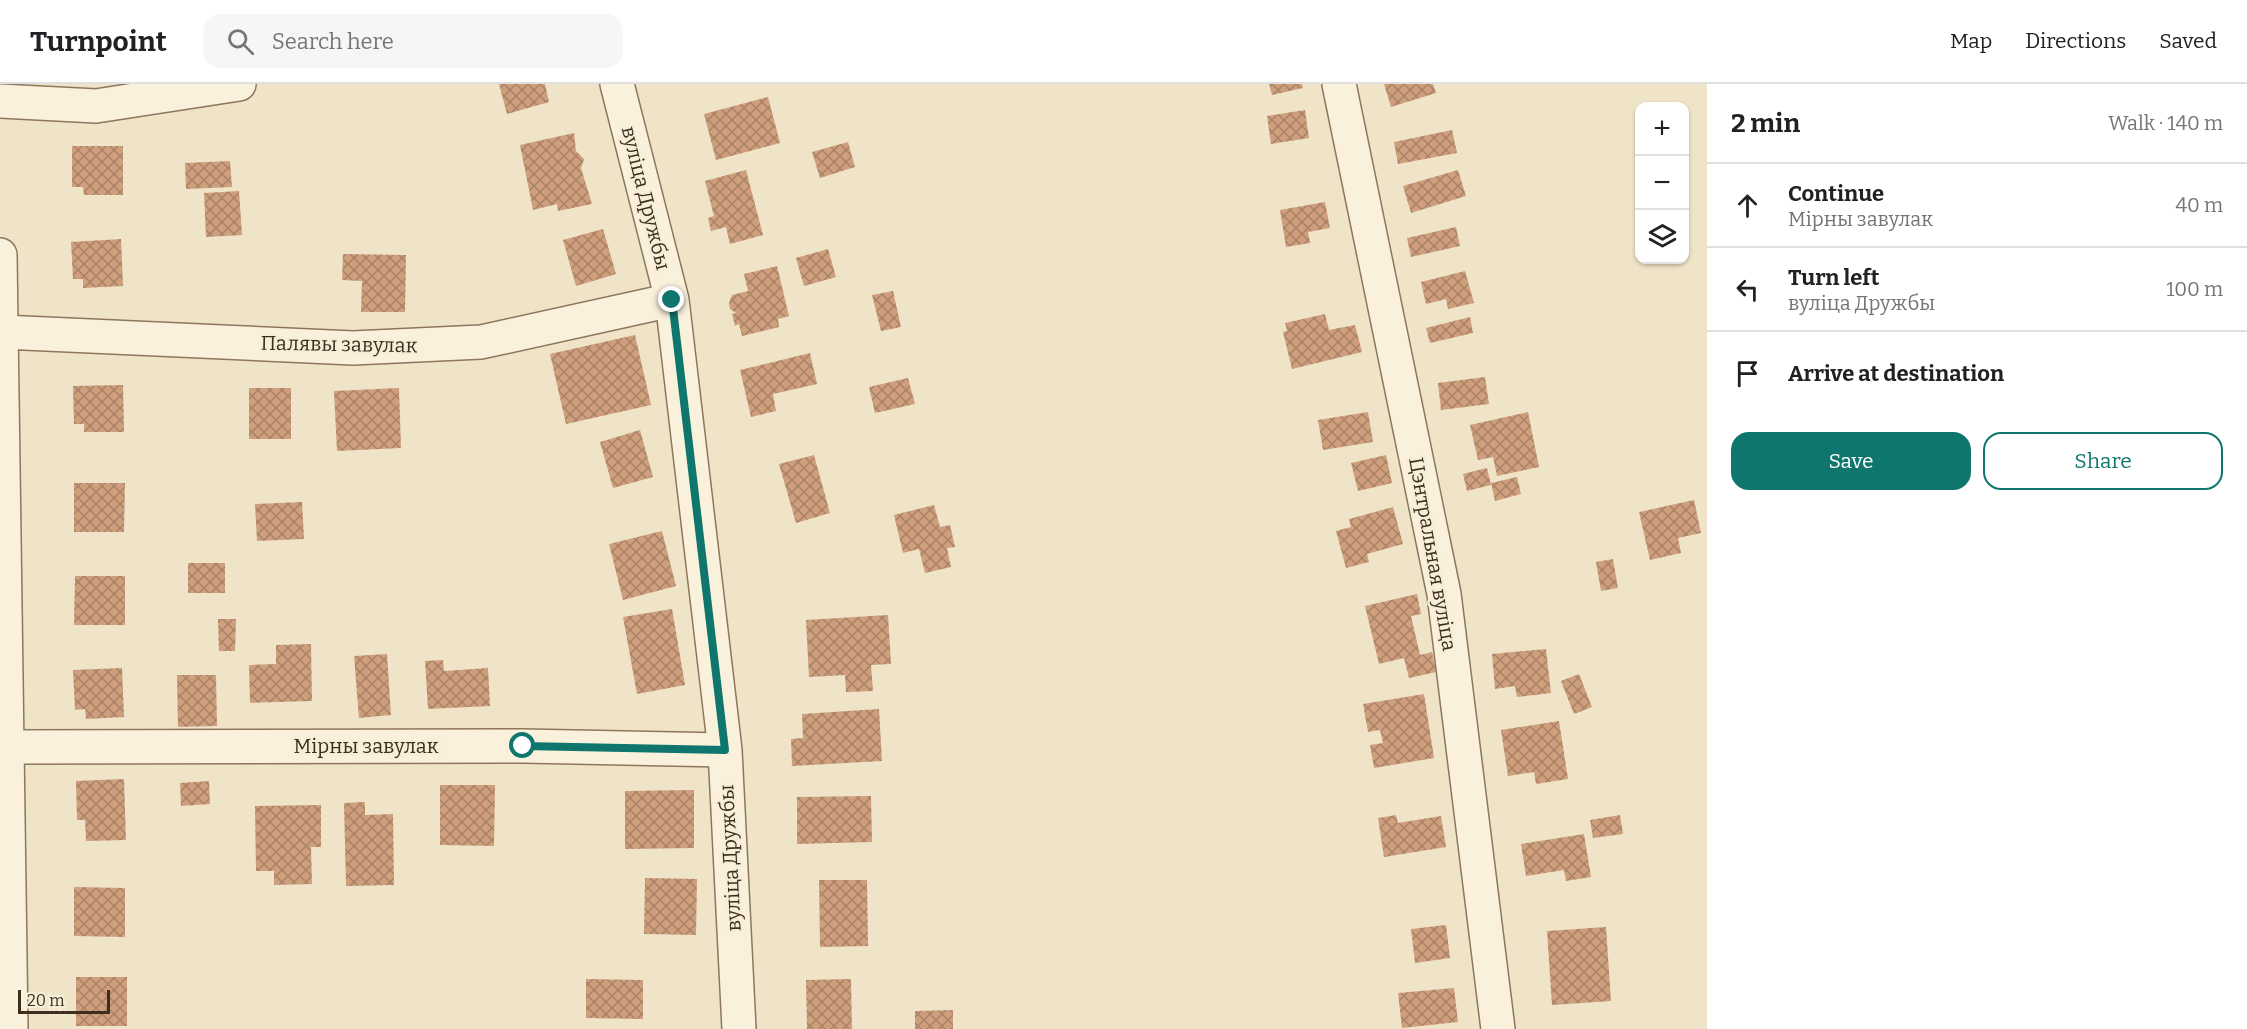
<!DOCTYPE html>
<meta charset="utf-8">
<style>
body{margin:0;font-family:Bitter,serif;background:#f6f6f6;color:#202124}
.controls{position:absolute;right:18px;top:18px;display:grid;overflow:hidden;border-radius:12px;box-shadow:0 2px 4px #0004}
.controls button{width:54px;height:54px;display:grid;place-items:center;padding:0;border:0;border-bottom:2px solid #e0e0e0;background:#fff;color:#202124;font:30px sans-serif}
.scale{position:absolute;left:18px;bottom:15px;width:92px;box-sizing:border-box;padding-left:6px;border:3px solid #3d2e20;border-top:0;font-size:16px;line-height:21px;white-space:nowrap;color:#3d2e20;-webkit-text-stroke:4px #f7eed8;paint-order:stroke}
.stop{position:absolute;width:18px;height:18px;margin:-14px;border:4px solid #0f766e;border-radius:50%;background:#fff}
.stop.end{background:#0f766e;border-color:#fff;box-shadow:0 2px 6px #0008}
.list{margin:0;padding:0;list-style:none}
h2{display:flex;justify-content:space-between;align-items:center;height:78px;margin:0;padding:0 24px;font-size:26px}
h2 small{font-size:20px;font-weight:400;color:#757577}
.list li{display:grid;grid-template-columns:39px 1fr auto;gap:18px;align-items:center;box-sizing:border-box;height:84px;padding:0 24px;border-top:2px solid #e0e0e0}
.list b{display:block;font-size:22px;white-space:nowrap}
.list p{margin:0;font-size:20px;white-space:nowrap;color:#757577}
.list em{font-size:20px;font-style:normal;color:#757577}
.actions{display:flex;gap:12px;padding:18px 24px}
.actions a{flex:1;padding:14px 0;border:2px solid #0f766e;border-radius:18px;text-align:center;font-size:21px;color:#0f766e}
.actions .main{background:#0f766e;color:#fff}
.icon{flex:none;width:33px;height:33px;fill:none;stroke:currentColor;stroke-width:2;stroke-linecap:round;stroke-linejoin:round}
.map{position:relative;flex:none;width:1707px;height:945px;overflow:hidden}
header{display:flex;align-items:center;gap:36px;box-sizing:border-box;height:84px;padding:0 30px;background:#fff;border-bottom:2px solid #e0e0e0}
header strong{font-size:28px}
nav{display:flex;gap:33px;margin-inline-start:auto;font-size:21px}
.search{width:420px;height:54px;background:#f6f6f6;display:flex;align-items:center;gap:15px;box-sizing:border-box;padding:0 21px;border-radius:18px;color:#757577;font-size:22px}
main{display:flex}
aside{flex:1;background:#fff}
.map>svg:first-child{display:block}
.building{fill:url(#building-cross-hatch)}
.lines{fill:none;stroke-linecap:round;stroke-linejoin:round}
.minor-casing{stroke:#8d765c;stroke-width:36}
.minor{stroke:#faf1dc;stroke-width:33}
.route{stroke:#0f766e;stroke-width:8}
.labels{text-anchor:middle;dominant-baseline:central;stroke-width:5;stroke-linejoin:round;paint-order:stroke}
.street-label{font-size:20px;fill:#3d2e20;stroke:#f7eed8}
</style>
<header>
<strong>Turnpoint</strong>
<div class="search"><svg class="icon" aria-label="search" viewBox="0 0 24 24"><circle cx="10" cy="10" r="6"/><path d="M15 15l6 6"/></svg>Search here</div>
<nav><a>Map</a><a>Directions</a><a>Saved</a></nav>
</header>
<main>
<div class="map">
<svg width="1707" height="945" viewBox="0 0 1707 945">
<defs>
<pattern id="building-cross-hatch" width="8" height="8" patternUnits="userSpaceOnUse" patternTransform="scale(1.5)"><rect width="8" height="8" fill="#cf9f7d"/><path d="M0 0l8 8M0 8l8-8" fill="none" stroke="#a98266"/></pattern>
</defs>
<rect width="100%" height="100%" fill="#f0e4c8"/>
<path class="building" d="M499,0H545L549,18L507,30Z
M1269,0H1302L1303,4L1272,11Z
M1384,0H1433L1436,9L1391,23Z
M768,13L780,59L716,76L704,30Z
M1305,26L1309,54L1271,60L1267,32Z
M1452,46L1457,69L1398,80L1394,58Z
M574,49L576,67L584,75L581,84L592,120L558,127L557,120L533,126L520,61Z
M848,58L855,83L820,94L812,68Z
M72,62H123V111H84L83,103H72Z
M230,77L232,103L186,105L185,79Z
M746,86L763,151L730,160L726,143L711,147L708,134L714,132L705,97Z
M1458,86L1466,112L1411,129L1403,102Z
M239,107L242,151L206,153L204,109Z
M1325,118L1330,144L1308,148L1310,159L1286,163L1280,126Z
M1456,143L1460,162L1411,173L1407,154Z
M603,145L616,190L576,202L563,156Z
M121,155L123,202L83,204V195H73L71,158Z
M828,165L836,193L804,202L796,174Z
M343,170L406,171L405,228H361L362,197L342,196Z
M777,182L789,232L778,235L779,243L742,252L739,240L735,242L732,230L736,229L730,225L729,219L732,211L748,207L744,190Z
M1465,187L1474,219L1448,225L1446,215L1426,220L1421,198Z
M893,207L901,243L881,247L872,211Z
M1325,230L1329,246L1355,241L1362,268L1292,285L1283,248L1287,247L1285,239Z
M1470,233L1473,249L1430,259L1426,244Z
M635,251L651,321L566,340L550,270Z
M810,269L817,300L773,310L776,327L751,333L740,286Z
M1485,293L1489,320L1441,326L1438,299Z
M908,294L915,320L875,329L869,303Z
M123,301L124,348H84V340H74L73,302Z
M249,304H291V355H249Z
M399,304L401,364L337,367L334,307Z
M1368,328L1373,358L1323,366L1318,336Z
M1528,328L1539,383L1497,392L1493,373L1478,376L1470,341Z
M640,346L653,393L613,404L600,358Z
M814,371L830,429L796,439L779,380Z
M1386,371L1392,399L1358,407L1351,379Z
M1487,384L1491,401L1467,407L1463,390Z
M1517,393L1521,410L1495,417L1491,399Z
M74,399H125L124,448H74Z
M1694,416L1701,449L1678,454L1681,469L1650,476L1639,428Z
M302,418L304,455L257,457L255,420Z
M934,421L940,443L950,441L955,463L947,464L951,483L925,489L919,465L903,469L894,431Z
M1393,423L1403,460L1367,470L1369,478L1346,484L1336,447L1351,443L1349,435Z
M662,447L676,502L623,516L609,460Z
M1613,475L1618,504L1601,507L1596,478Z
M188,479H225V509H188Z
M75,492H125V541H74Z
M1417,510L1421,530L1411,532L1420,571L1432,568L1436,588L1409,594L1404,574L1379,580L1365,522Z
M672,525L685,601L637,610L623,533Z
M888,531L891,580L871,581L873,607L846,608L845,591L809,593L806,536Z
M218,535H236L235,567H219Z
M311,560L312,617L250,619L249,581L276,580V561Z
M1546,565L1551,609L1517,613L1515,602L1495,605L1492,570Z
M387,570L391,631L359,634L354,572Z
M443,576L444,587L488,584L490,622L428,625L425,577Z
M122,584L124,633L86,635L85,625L75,626L73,586Z
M1579,590L1592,623L1574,630L1561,597Z
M177,591H216L217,642L178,643Z
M1424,610L1434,674L1374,684L1370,661L1383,659L1380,646L1368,648L1363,620Z
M879,625L882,677L792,682L791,655L803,654L802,630Z
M1559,637L1568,695L1536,700L1534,688L1508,692L1501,646Z
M124,695L126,756L86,757L85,736H77L76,697Z
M209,697L210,720L181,722L180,699Z
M440,701H495L494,762L440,761Z
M694,706V764L625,765V707Z
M871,712L872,758L797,760V713Z
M365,718V731L393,730L394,801L346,802L344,719Z
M321,721V763H311L312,800L274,801V787H256L255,722Z
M1396,731L1398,739L1441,732L1446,763L1384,773L1378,734Z
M1620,731L1623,750L1593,754L1590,736Z
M1584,750L1591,793L1566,797L1564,786L1526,792L1521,760Z
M645,794L697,795L696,851L644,850Z
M819,796H867L868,862L820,863Z
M74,803L125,804V853L74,852Z
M1446,841L1450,874L1415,879L1411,845Z
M1606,843L1611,917L1552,921L1547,847Z
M76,893H127V942H76Z
M586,895L643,896V935L586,934Z
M851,895L852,945H807L806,896Z
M1454,904L1458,938L1402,944L1398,909Z
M953,926V945H915V927Z"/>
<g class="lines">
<g class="minor-casing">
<path id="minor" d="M617,0L672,216L725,666L739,945
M1339,0L1444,510L1498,945
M0,17L96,22L239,0
M0,171L11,945
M2,248L353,264L481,258L672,216
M6,663L523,662L725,666"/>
</g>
<use href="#minor" class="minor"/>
</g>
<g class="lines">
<path class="route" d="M523,662L725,666L672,216"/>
</g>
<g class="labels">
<g class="street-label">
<text transform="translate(646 114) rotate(76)">вуліца Дружбы</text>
<text transform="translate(339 260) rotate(1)">Палявы завулак</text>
<text transform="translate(1433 470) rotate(80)">Цэнтральная вуліца</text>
<text x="366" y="662">Мірны завулак</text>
<text transform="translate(730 774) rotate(-93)">вуліца Дружбы</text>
</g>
</g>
</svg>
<div class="controls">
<button>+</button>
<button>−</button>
<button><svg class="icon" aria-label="layers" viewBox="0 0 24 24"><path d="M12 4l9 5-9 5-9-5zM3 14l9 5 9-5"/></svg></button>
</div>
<div class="scale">20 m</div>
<div class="stop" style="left:523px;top:662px"></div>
<div class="stop end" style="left:672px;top:216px"></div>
</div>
<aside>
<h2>2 min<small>Walk · 140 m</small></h2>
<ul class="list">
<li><svg class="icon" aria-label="ahead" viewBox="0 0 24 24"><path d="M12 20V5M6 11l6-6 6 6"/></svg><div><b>Continue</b><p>Мірны завулак</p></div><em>40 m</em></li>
<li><svg class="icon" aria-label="left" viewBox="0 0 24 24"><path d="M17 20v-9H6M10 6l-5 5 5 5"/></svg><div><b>Turn left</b><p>вуліца Дружбы</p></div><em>100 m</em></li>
<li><svg class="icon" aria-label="arrive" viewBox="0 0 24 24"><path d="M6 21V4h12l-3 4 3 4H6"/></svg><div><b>Arrive at destination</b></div></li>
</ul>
<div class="actions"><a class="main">Save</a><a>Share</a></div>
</aside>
</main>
